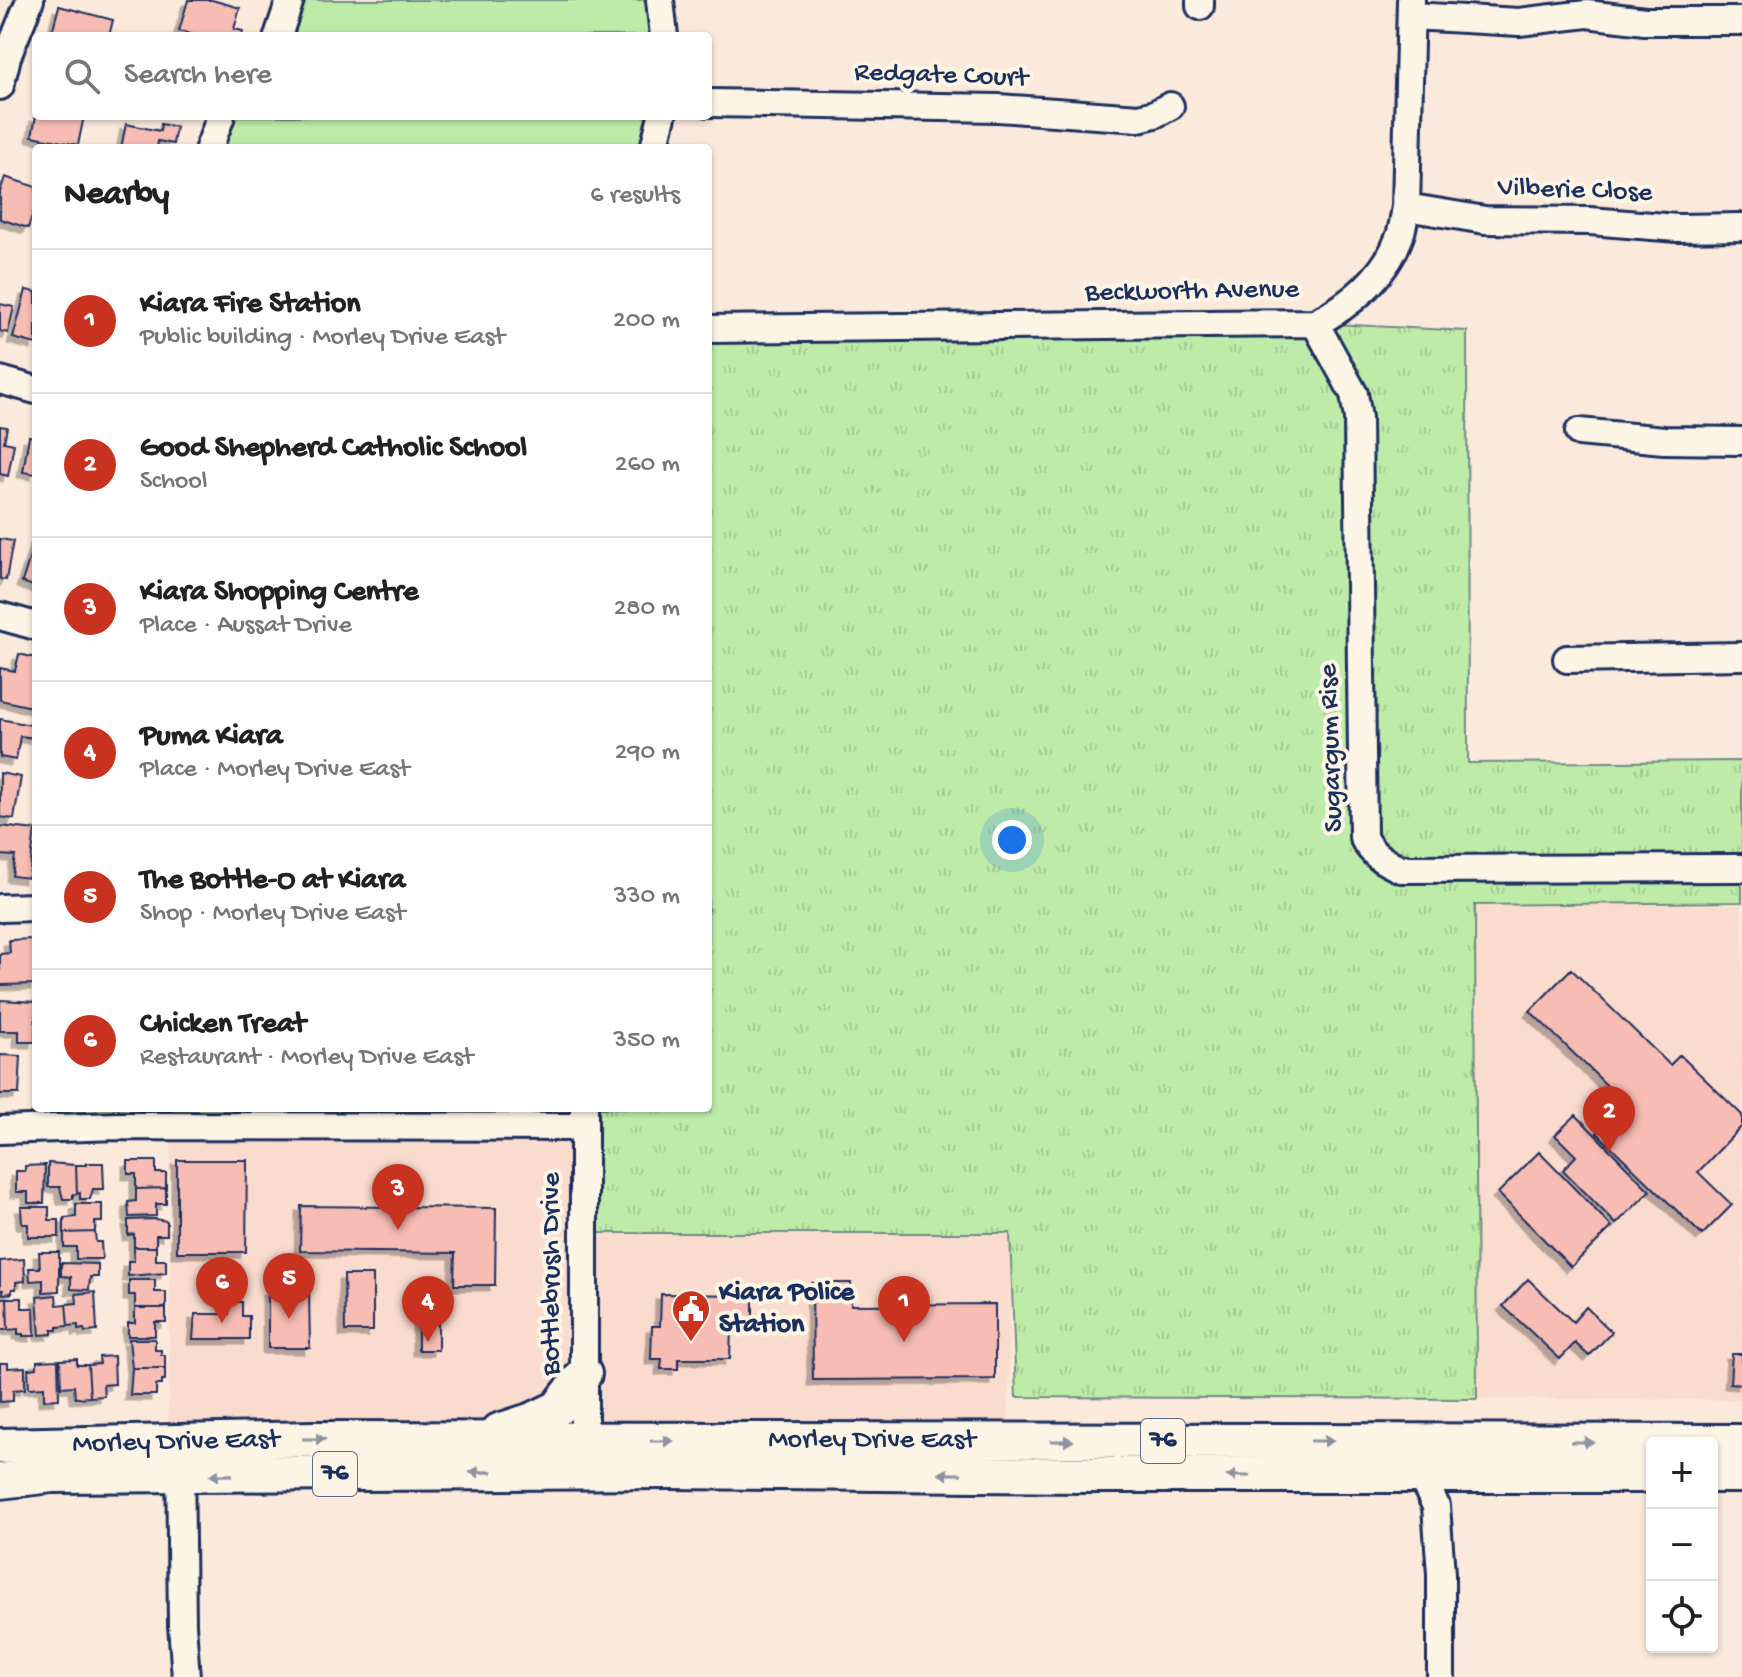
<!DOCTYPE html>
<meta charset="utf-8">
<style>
body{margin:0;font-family:"Gochi Hand",sans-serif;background:#f6f6f6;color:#222}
.controls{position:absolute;right:24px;bottom:24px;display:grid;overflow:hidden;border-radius:8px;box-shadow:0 2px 6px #0004}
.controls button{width:72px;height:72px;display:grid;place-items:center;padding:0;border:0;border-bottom:2px solid #e0e0e0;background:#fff;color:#222;font:40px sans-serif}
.you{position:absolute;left:1012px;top:840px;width:28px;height:28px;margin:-20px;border:6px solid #fff;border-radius:50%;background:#1a73e8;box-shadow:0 0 0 12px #1a73e833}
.badge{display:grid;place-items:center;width:52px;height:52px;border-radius:50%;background:#c8321e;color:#fff;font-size:26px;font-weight:700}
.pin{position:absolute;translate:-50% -66px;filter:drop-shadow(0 2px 4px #0008)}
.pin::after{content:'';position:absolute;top:42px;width:28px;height:24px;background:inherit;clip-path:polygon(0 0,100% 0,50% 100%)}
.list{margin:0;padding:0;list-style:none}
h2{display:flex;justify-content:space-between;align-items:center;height:104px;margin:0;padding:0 32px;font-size:34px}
h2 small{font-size:26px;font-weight:400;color:#767676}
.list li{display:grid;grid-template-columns:52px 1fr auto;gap:24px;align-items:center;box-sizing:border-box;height:144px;padding:0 32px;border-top:2px solid #e0e0e0}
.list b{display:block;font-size:30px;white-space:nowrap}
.list p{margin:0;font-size:26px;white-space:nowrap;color:#767676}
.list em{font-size:26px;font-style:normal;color:#767676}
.icon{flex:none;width:44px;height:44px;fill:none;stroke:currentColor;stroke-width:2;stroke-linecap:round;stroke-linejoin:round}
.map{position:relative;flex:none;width:1742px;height:1677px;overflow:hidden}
.search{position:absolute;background:#fff;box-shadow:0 2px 6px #0004;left:32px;top:32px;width:680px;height:88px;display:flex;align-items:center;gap:20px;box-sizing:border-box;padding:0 28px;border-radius:8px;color:#767676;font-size:30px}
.panel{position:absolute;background:#fff;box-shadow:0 2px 6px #0004;left:32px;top:144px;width:680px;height:968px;border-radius:8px}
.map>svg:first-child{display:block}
.built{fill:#fadccf}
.grass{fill:url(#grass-tufts);stroke:#6d8d83;stroke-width:2}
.park{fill:#bfeba8;stroke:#6d8d83;stroke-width:2}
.building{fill:#f7bcb3;stroke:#1b2f5e;stroke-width:2;filter:url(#shadow)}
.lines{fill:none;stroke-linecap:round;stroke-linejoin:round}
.minor-casing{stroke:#1b2f5e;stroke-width:32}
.major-casing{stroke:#1b2f5e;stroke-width:40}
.minor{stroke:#fcf5e5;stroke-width:26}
.major{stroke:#fcf5e5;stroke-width:34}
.oneway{fill:#8c92a2}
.labels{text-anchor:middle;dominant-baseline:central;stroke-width:8;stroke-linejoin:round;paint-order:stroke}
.shield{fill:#fcf5e5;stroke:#5e6a86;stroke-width:2}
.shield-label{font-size:26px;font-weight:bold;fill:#1b2f5e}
.street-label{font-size:28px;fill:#1b2f5e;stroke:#fcf5e5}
.poi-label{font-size:28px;font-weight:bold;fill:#1b2f5e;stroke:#fcf5e5;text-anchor:start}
</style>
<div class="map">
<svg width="1742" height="1677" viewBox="0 0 1742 1677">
<defs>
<pattern id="grass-tufts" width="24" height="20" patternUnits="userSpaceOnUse" patternTransform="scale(2)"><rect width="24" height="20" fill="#bfeba8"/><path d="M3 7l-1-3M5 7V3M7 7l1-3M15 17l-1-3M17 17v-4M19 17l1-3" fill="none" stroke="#a4ca93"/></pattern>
<filter id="shadow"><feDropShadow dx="-5.5" dy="5.5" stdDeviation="0" flood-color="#0004"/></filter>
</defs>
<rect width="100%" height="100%" fill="#fbeadb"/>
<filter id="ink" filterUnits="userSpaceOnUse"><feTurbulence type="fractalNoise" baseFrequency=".0125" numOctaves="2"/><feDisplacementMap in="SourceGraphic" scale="16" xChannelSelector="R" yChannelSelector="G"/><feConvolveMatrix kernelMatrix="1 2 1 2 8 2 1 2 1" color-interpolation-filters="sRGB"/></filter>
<g filter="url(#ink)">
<path class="built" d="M1475,904L1742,905V1400L1477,1399Z
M171,1126L584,1127L585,1233H1010L1009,1441H584V1375L534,1420L168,1440Z"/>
<path class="grass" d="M1315,323L1467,331L1468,763L1742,761V902L1475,905L1477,1399L1016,1397L1010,1233H584V1108H708V329Z"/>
<path class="park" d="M290,0H660L664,36H278Z
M221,116H662L654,148H209Z
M72,1108H446V1127H71Z"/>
<path class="building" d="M188,0H212L240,8L234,29L243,31L242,36H198L179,31Z
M59,6L113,20L109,36H51Z
M36,116H84L78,145L32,136Z
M126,124L160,131L161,124L176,127L173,144L158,141L157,148H121Z
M5,177L36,187V204L28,228L0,219V192Z
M26,290L36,292V344L13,338Z
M0,304L14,307L8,333L0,331Z
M0,426L7,427L4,442L14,444L8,476L0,474Z
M29,436L36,437V474L23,472Z
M36,538V587L22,582Z
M0,539L13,541L6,580L0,579Z
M19,654L36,658V708L0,700V668L15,671Z
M0,719L36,726L34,738L20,736L16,760L0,757Z
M0,773L21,777L14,819L0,817Z
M0,826L35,830L29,878L12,876L15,856L0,855Z
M34,939L36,984L0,985V954L10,953L9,940Z
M1571,969L1670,1065L1680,1055L1742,1115V1126L1698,1172L1732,1205L1702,1235L1597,1133L1625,1103L1530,1011Z
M0,1000L36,1002L35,1042H19V1031H0Z
M0,1055L21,1056L19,1094H0Z
M1576,1115L1650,1191L1616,1224L1563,1170L1576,1156L1555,1135Z
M1539,1152L1612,1227L1571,1267L1498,1193Z
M177,1160H247L246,1252H177Z
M128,1161H156V1173H166V1188L136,1189V1174H128Z
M48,1163L76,1165L77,1194H73V1199H63L60,1187H48Z
M86,1163H103L104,1189H93L90,1199H80V1193L77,1194L76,1165H86Z
M45,1165L44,1203H28V1192H16V1171H25V1166Z
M166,1188V1204H156V1216L129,1217L128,1202L136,1201V1189Z
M76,1204H102V1222H95V1232L64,1233V1218L76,1217Z
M301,1206L496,1208L495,1285H454L455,1253L300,1251Z
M21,1207H49V1220H59V1237H28V1224H22Z
M155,1219L167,1221V1235H156V1247H134V1234L128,1235V1220Z
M95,1232L96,1242H101L102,1259H76V1247H64V1233Z
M134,1247H156V1260H166V1273L128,1276V1261H134Z
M39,1252H59V1291L43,1292V1280L30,1281L29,1268H40Z
M24,1259L25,1281L16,1282V1289H12V1293L3,1294V1290H0V1261Z
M61,1263L98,1264V1277H90L89,1290L71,1289V1277L61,1276Z
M344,1275H373V1331H345Z
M1528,1279L1573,1322L1586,1307L1612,1332L1589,1356L1575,1343L1560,1359L1503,1306Z
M129,1280H155V1292H166V1308H135V1295H129Z
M812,1283H851V1305L995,1304V1379L813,1380Z
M268,1290H309L310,1348H268Z
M95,1292L97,1331L85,1332L84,1329L78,1330V1325L68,1326L66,1304L77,1303L76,1294Z
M661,1294L753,1295V1328L731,1327L730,1359H678V1369H661L662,1359H651L652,1326H660Z
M56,1295L57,1305L66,1304L68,1326L57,1327V1330H52V1334L40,1335L37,1297Z
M0,1298H7L8,1330H0Z
M7,1298H22V1308H34L35,1336H23V1334H18V1329L8,1330Z
M229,1302H242V1316H249V1339H193L195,1314H229Z
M135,1308H166V1322H155V1336H128V1323H135Z
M418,1317H438V1350H418Z
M129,1339H155V1350H161V1355H165V1368H132Z
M1732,1354H1742V1384L1730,1383Z
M114,1356L115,1384L103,1385L104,1396L90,1397L88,1365L100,1364L99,1357Z
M77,1359V1365H88L90,1397L75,1398L74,1386L61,1387L60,1360Z
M58,1360L59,1399L44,1400V1387L29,1388L28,1369L37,1368V1361Z
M0,1363H8V1368L25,1367V1389L13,1390V1401L0,1402Z
M132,1368H165V1380H162V1385H156V1395H130Z"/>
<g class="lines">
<g class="minor-casing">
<path id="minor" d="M660,0L664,36
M1200,6V0
M1411,16L1519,22L1587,14L1645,21H1742
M278,36L290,0
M0,86L7,57L30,0
M708,103L998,108L1139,118L1155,114L1170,106
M209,148L221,116
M654,148L662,116
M1406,207L1485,220L1590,221L1677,228L1742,227
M1315,323L1354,394L1358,418L1363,837C1372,855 1383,861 1401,869L1742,868
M708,329L1315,323C1350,306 1385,276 1399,238C1403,229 1404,217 1406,207L1411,0
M0,380L36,390
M1579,432L1664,440L1742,441
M0,616L36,626
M1567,659L1742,656
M0,908L36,907
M0,1130L117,1126L584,1127
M576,1454L584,1441V1108
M180,1456L182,1625L186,1677
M1421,1476L1436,1506L1441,1574V1677"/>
</g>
<g class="major-casing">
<g id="major">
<path d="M499,1431L533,1420L558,1408L584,1374"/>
<path id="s1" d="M0,1446L314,1439L1742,1442"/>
<path d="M1712,1475H1742"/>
<path d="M0,1481L52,1475L671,1471L1084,1475H1652"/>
</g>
</g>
<use href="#minor" class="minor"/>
<use href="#major" class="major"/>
</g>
<defs><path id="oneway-solid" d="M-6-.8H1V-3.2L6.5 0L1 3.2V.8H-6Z" transform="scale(2)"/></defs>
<g class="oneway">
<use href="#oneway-solid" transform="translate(314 1439)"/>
<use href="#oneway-solid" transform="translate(662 1441)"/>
<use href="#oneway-solid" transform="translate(1062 1441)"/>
<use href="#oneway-solid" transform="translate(1322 1441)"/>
<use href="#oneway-solid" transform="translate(1582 1442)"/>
<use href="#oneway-solid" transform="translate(481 1472) rotate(179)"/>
<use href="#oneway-solid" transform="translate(950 1474) rotate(-180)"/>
<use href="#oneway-solid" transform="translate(221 1475) rotate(179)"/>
<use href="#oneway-solid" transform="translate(1238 1476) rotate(-180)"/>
</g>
</g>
<defs>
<g id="civic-pin" transform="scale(2)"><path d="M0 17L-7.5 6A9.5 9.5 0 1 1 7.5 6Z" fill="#c8321e" stroke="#fcf5e5"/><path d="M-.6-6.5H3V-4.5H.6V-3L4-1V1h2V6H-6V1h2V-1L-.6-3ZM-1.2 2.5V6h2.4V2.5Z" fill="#fff"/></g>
</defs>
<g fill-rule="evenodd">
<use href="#civic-pin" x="691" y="1309"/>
</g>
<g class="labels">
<g class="shield">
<rect x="1141" y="1419" width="44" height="44" rx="6"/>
<rect x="313" y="1452" width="44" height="44" rx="6"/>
</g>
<g class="shield-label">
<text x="1163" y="1441">76</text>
<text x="335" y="1474">76</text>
</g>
<g class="street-label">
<text transform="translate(941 76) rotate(2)">Redgate Court</text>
<text transform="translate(1575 191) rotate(2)">Vilberie Close</text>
<text transform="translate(1192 292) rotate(-1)">Beckworth Avenue</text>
<text transform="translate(1332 748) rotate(-92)">Sugargum Rise</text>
<text transform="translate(552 1274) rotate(-90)">Bottlebrush Drive</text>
<text stroke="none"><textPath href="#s1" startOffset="176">Morley Drive East</textPath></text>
<text stroke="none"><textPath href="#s1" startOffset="872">Morley Drive East</textPath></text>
</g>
<g class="poi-label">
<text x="719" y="1293">Kiara Police<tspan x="719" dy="32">Station</tspan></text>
</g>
</g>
</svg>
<div class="controls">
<button>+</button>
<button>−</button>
<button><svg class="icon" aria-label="locate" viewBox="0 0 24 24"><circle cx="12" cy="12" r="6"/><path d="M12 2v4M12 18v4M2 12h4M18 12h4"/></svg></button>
</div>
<div class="you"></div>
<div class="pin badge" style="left:904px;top:1342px">1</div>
<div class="pin badge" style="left:1609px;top:1152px">2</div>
<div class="pin badge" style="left:398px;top:1230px">3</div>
<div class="pin badge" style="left:428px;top:1342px">4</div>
<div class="pin badge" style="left:289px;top:1319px">5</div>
<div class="pin badge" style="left:222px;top:1323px">6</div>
<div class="search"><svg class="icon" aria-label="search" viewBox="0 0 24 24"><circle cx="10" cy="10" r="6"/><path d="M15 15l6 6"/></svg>Search here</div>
<section class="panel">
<h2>Nearby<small>6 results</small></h2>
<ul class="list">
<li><span class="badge">1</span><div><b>Kiara Fire Station</b><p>Public building · Morley Drive East</p></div><em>200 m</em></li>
<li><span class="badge">2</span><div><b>Good Shepherd Catholic School</b><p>School</p></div><em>260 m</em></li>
<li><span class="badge">3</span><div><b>Kiara Shopping Centre</b><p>Place · Aussat Drive</p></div><em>280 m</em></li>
<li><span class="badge">4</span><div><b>Puma Kiara</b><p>Place · Morley Drive East</p></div><em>290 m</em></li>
<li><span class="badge">5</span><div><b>The Bottle-O at Kiara</b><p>Shop · Morley Drive East</p></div><em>330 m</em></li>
<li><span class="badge">6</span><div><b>Chicken Treat</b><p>Restaurant · Morley Drive East</p></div><em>350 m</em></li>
</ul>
</section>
</div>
